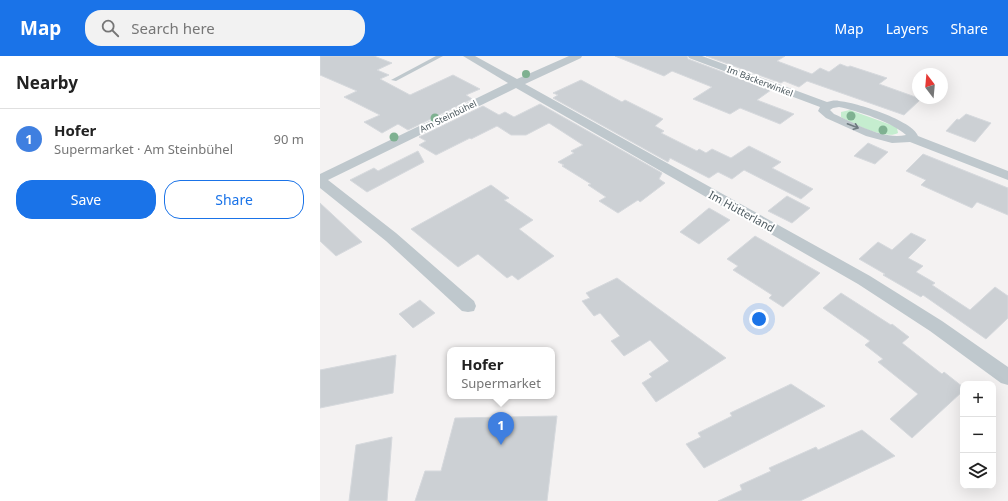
<!DOCTYPE html>
<meta charset="utf-8">
<style>
body{margin:0;font-family:"Noto Sans",sans-serif;background:#f2f2f2;color:#222}
.controls{position:absolute;right:12px;bottom:12px;display:grid;overflow:hidden;border-radius:8px;box-shadow:0 4px 16px #0002}
.controls button{width:36px;height:36px;display:grid;place-items:center;padding:0;border:0;border-bottom:1px solid #e0e0e0;background:#fff;color:#222;font:20px sans-serif}
.compass{position:absolute;left:592px;top:12px;width:36px;height:36px;border-radius:50%;background:#fff;box-shadow:0 4px 16px #0002;rotate:344deg}
.you{position:absolute;left:439px;top:263px;width:14px;height:14px;margin:-10px;border:3px solid #fff;border-radius:50%;background:#1a73e8;box-shadow:0 0 0 6px #1a73e833}
.badge{display:grid;place-items:center;width:26px;height:26px;border-radius:50%;background:#1a73e8;color:#fff;font-size:13px;font-weight:700}
.pin{position:absolute;translate:-50% -33px;filter:drop-shadow(0 1px 2px #0008)}
.pin::after{content:'';position:absolute;top:21px;width:14px;height:12px;background:inherit;clip-path:polygon(0 0,100% 0,50% 100%)}
.popup{position:absolute;left:127px;top:291px;width:108px;height:52px;box-sizing:border-box;display:grid;place-content:center;border-radius:8px;background:#fff;filter:drop-shadow(0 1px 3px #0005);font-size:13px;white-space:nowrap;color:#767676}
.popup b{font-size:15px;color:#222}
.popup::after{content:'';position:absolute;left:50%;top:100%;margin-left:-8px;border:8px solid transparent;border-top-color:#fff}
.list{margin:0;padding:0;list-style:none}
h2{display:flex;justify-content:space-between;align-items:center;height:52px;margin:0;padding:0 16px;font-size:17px}
h2 small{font-size:13px;font-weight:400;color:#767676}
.list li{display:grid;grid-template-columns:26px 1fr auto;gap:12px;align-items:center;box-sizing:border-box;height:60px;padding:0 16px;border-top:1px solid #e0e0e0}
.list b{display:block;font-size:15px;white-space:nowrap}
.list p{margin:0;font-size:13px;white-space:nowrap;color:#767676}
.list em{font-size:13px;font-style:normal;color:#767676}
.actions{display:flex;gap:8px;padding:12px 16px}
.actions a{flex:1;padding:9px 0;border:1px solid #1a73e8;border-radius:16px;text-align:center;font-size:14px;color:#1a73e8}
.actions .main{background:#1a73e8;color:#fff}
.icon{flex:none;width:22px;height:22px;fill:none;stroke:currentColor;stroke-width:2;stroke-linecap:round;stroke-linejoin:round}
.map{position:relative;flex:none;width:688px;height:445px;overflow:hidden}
header{display:flex;align-items:center;gap:24px;box-sizing:border-box;height:56px;padding:0 20px;background:#1a73e8;color:#fff}
header strong{font-size:19px}
nav{display:flex;gap:22px;margin-inline-start:auto;font-size:14px}
.search{width:280px;height:36px;background:#f2f2f2;display:flex;align-items:center;gap:10px;box-sizing:border-box;padding:0 14px;border-radius:16px;color:#767676;font-size:15px}
main{display:flex}
aside{flex:1;background:#fff}
.map>svg:first-child{display:block}
.green{fill:#c5edcf}
.building{fill:#ccd0d4;stroke:#d6d9dd}
.lines{fill:none;stroke-linecap:round;stroke-linejoin:round}
.service{fill:#bfc8cd;fill-rule:evenodd}
.minor{fill:#bfc8cd;fill-rule:evenodd}
.tree{fill:#7fb191}
.oneway{stroke:#6e7a7f}
.labels{text-anchor:middle;dominant-baseline:central;stroke-width:4;stroke-linejoin:round;paint-order:stroke}
.far-street-label{font-size:9px;fill:#4b585e;stroke:#fff}
.street-label{font-size:11px;fill:#4b585e;stroke:#fff}
</style>
<header>
<strong>Map</strong>
<div class="search"><svg class="icon" aria-label="search" viewBox="0 0 24 24"><circle cx="10" cy="10" r="6"/><path d="M15 15l6 6"/></svg>Search here</div>
<nav><a>Map</a><a>Layers</a><a>Share</a></nav>
</header>
<main>
<aside>
<h2>Nearby<small></small></h2>
<ul class="list">
<li><span class="badge" style="background:#3f7fe0">1</span><div><b>Hofer</b><p>Supermarket · Am Steinbühel</p></div><em>90 m</em></li>
</ul>
<div class="actions"><a class="main">Save</a><a>Share</a></div>
</aside>
<div class="map">
<svg width="688" height="445" viewBox="0 0 688 445">
<rect width="100%" height="100%" fill="#f4f2f2"/>
<path class="green" d="M530,54L574,70L577,72L578,77C566,84 533,68 521,61V56Z"/>
<path class="building" d="M0,0H54L72,7L57,14L69,19L60,23L90,39L133,19L160,33L146,39L152,43L88,74L78,68L62,77L44,66L60,59L24,41L37,35L0,19Z
M295,0H367L368,3L451,34L437,44L474,58L460,68L420,52L410,58L373,43L392,31L352,15L344,20Z
M386,0H465L457,5L492,18L500,12L509,16L520,8L528,11L530,10L567,22L559,28L601,43L584,59L487,25L479,31L464,25L461,27Z
M261,24L302,46L305,44L343,63L335,70L344,75L341,77L377,95L379,93L386,97L392,93L411,102L429,90L461,106L452,112L493,133L481,143L424,114L412,123L398,116L389,122L350,102L348,106L233,42L238,39L233,37Z
M220,48L342,117L339,123L345,127L320,146L318,144L298,157L279,145L286,141L268,129L271,128L242,110L244,109L238,106L254,97L251,95L263,89L229,67L206,79H191L177,70L151,83L150,82L116,99L99,89L106,85L99,81L163,50L179,59L185,56L194,61Z
M646,58L671,67L655,86L626,75L637,63L639,64Z
M548,87L568,96L555,108L534,100Z
M98,95L104,106L47,136L30,124L54,112L58,115Z
M603,98L688,132V159L657,146L652,152L601,129L606,124L586,115Z
M171,129L189,142L184,144L213,164L199,173L234,200L198,224L192,219L187,222L158,198L138,211L91,173Z
M467,140L490,152L472,167L448,155Z
M0,147L42,186L16,200L0,185Z
M389,152L410,164L379,188L360,176Z
M591,177L606,184L588,202L603,210L596,216L615,227L612,229L650,254L675,231L688,240V262L666,283L603,239L601,241L563,219L565,218L539,203L558,186L572,194Z
M435,180L500,217L463,251L449,242L452,239L413,214L418,210L407,203Z
M297,222L336,251L406,302L336,346L322,327L332,321L329,318L349,305L330,284L304,300L291,285L300,280L280,257L274,260L262,245L270,242L266,237Z
M521,237L571,269L572,268L589,281L582,287L622,318L624,316L643,331V335L592,382L570,363L598,338L558,306L563,303L545,289L550,285L503,252Z
M100,244L115,257L93,272L79,258Z
M76,299L73,337L0,352V314Z
M471,328L505,350L384,412L366,388L381,381L378,377L412,360L410,357Z
M237,360L227,445H95L105,415H121L135,362Z
M542,374L575,400L480,445H398L422,434L420,429L451,415L449,412L496,391L498,394Z
M72,381L67,445H29L36,389Z"/>
<g class="lines">
<path class="service" d="M116,0H123L76,25L71,24Z"/>
<path class="minor" d="M143,0H155L197,23L249,0H262L261,2L205,28L550,220L622,265L688,311V329L681,327L610,275L538,228L196,32L8,124L76,177L154,245L156,250L154,255L148,256L142,255L66,185L0,132V118L188,27Z
M368,0H382L507,46C511,45 515,44 519,45C535,46 594,65 598,80L688,115V124L590,86L572,87L546,80L506,62L498,55L500,51L369,2ZM519,51C538,55 572,66 586,79C562,84 535,67 514,58L510,54L513,52Z"/>
</g>
<g class="tree">
<circle cx="206" cy="18" r="4"/>
<circle cx="531" cy="60" r="4.5"/>
<circle cx="115" cy="62" r="4.5"/>
<circle cx="563" cy="74" r="4.5"/>
<circle cx="74" cy="81" r="4.5"/>
</g>
<defs><path id="oneway-shaft" d="M-6 0H5M1.5-3L5.5 0L1.5 3" fill="none" stroke-width="1.6" stroke-linecap="round" stroke-linejoin="round"/></defs>
<use class="oneway" href="#oneway-shaft" transform="translate(533 70) rotate(21)"/>
<g class="labels">
<g class="far-street-label">
<text transform="translate(440 25) rotate(21)">Im Bäckerwinkel</text>
<text transform="translate(128 60) rotate(-26)">Am Steinbühel</text>
</g>
<g class="street-label">
<text transform="translate(422 155) rotate(29)">Im Hütterland</text>
</g>
</g>
</svg>
<div class="controls">
<button>+</button>
<button>−</button>
<button><svg class="icon" aria-label="layers" viewBox="0 0 24 24"><path d="M12 4l9 5-9 5-9-5zM3 14l9 5 9-5"/></svg></button>
</div>
<svg class="compass" viewBox="-18 -18 36 36"><path d="M0-13l5 13h-10z" fill="#e53935"/><path d="M0 13l5-13h-10z" fill="#767676"/></svg>
<div class="you"></div>
<div class="pin badge" style="left:181px;top:389px;background:#3f7fe0">1</div>
<div class="popup"><b>Hofer</b>Supermarket</div>
</div>
</main>
